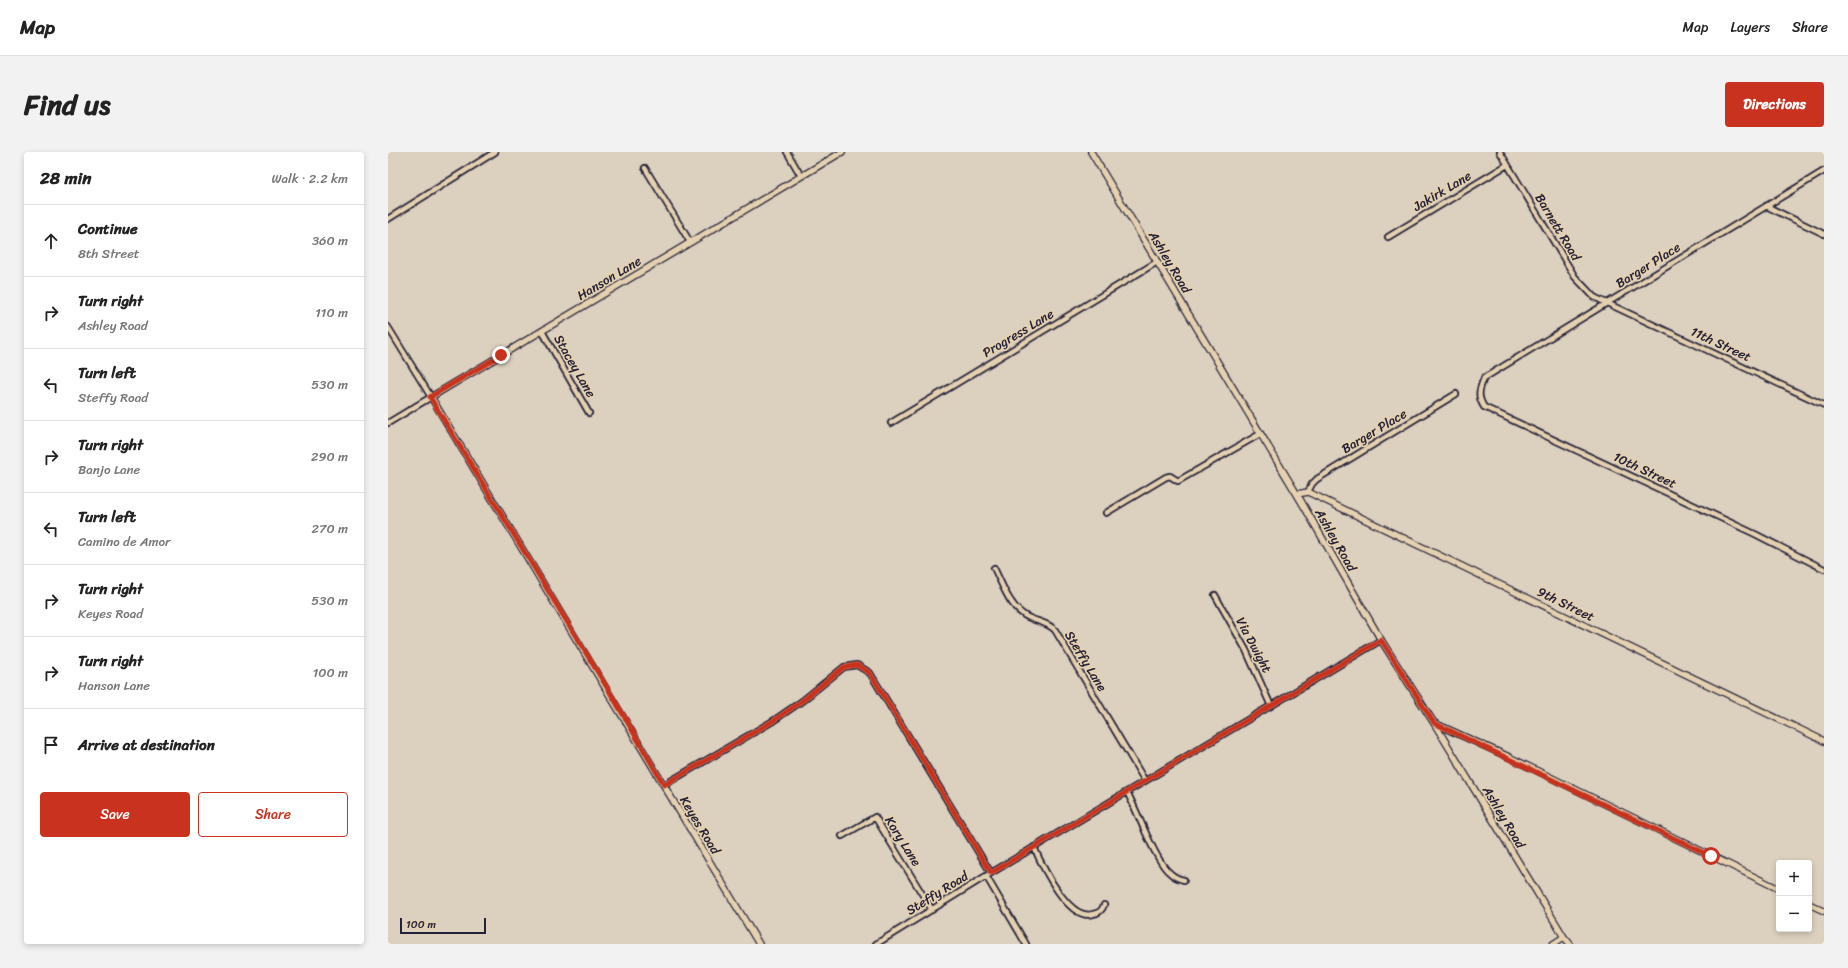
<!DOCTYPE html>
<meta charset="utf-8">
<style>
body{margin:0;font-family:Sriracha,sans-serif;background:#f2f2f2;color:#222}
.controls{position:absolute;right:12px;bottom:12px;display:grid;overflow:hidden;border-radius:4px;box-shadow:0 2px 6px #0003}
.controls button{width:36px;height:36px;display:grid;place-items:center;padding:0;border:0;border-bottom:1px solid #e0e0e0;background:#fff;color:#222;font:20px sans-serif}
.scale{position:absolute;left:12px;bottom:10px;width:86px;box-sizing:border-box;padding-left:4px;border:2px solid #22223b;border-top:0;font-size:11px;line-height:14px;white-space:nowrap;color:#22223b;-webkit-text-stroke:3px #e5d1af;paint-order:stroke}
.stop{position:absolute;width:12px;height:12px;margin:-9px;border:3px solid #c8321e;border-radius:50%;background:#fff}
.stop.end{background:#c8321e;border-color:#fff;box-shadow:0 1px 4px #0008}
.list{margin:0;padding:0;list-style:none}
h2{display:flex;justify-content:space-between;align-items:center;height:52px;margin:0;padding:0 16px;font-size:17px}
h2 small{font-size:13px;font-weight:400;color:#767676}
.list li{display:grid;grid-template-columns:26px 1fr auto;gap:12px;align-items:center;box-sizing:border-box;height:72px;padding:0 16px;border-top:1px solid #e0e0e0}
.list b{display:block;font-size:15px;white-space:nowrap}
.list p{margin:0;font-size:13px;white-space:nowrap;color:#767676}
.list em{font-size:13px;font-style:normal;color:#767676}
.actions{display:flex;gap:8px;padding:12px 16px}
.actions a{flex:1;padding:9px 0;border:1px solid #c8321e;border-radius:4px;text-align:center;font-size:14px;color:#c8321e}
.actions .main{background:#c8321e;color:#fff}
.icon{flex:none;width:22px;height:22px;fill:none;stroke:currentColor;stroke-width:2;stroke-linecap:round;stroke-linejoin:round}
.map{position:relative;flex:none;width:1436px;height:792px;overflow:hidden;border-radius:4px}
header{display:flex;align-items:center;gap:24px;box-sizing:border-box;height:56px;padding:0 20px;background:#fff;border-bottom:1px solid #e0e0e0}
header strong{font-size:19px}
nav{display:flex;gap:22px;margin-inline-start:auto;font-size:14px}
.intro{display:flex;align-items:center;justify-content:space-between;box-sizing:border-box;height:96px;padding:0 24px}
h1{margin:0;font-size:28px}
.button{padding:10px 18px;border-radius:4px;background:#c8321e;color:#fff;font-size:14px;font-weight:700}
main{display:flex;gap:24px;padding:0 24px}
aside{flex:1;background:#fff;border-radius:4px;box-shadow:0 2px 6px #0003}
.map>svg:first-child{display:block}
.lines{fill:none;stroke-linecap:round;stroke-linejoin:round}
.minor-casing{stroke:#22223b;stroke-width:8}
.tertiary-casing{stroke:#22223b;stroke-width:8}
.minor{stroke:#e5d1af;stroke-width:4.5}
.tertiary{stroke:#e5d1af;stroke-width:5.5}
.route{stroke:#c8321e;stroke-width:5}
.labels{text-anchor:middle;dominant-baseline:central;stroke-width:3.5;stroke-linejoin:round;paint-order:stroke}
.street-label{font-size:13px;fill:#22223b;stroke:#e5d1af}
</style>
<header>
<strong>Map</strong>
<nav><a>Map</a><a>Layers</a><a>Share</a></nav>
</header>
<div class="intro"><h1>Find us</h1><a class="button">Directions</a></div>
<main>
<aside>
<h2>28 min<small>Walk · 2.2 km</small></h2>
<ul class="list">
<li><svg class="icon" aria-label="ahead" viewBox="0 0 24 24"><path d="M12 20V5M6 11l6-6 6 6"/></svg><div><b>Continue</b><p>8th Street</p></div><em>360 m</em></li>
<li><svg class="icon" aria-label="right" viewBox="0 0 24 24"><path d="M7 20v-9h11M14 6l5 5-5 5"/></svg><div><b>Turn right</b><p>Ashley Road</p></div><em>110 m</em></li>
<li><svg class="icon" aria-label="left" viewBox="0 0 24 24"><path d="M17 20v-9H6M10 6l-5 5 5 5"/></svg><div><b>Turn left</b><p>Steffy Road</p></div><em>530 m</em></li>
<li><svg class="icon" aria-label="right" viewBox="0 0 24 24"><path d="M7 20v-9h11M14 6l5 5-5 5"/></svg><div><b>Turn right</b><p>Banjo Lane</p></div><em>290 m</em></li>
<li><svg class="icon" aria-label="left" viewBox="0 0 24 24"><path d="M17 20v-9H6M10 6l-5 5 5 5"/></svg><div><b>Turn left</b><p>Camino de Amor</p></div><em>270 m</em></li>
<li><svg class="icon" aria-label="right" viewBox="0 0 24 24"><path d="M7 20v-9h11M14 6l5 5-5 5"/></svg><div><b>Turn right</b><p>Keyes Road</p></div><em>530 m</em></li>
<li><svg class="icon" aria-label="right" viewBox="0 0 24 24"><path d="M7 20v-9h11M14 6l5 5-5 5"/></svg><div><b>Turn right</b><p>Hanson Lane</p></div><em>100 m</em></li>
<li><svg class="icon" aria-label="arrive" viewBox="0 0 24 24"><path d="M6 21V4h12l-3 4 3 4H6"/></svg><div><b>Arrive at destination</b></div></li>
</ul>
<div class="actions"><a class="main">Save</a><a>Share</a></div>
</aside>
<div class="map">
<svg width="1436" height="792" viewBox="0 0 1436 792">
<rect width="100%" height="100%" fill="#dcd0be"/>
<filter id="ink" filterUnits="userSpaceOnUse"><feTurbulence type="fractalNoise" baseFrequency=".025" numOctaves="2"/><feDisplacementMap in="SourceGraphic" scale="8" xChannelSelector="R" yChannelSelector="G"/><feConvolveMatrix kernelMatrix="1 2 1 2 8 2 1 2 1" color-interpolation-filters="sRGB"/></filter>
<g filter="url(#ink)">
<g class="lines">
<g class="minor-casing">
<path id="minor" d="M399,0L413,24
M1112,0L1187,125L1206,145L1436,253
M257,16L302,90
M1436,19L1096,226C1091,238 1089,244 1096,255L1367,382L1436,417
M1378,54L1436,82
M0,67L107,0
M1000,85L1119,13
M0,175L43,245L0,271
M154,179L201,261
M503,271L769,110
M920,340L924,332L929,327L1068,242
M718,361L778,325L782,324L790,329L872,282
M606,416C614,432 621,453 636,463C646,470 659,469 667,478L757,629
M827,443L858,498L883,554
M276,633L385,569L414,549L456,515L469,513L482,521L603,721
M739,640C749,658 768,711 782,721C786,725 791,727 796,728
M454,684L487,665L544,758
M646,695C654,714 681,770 705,762C711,761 714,759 716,753
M598,724L638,792
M488,792L603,721L993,488"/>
</g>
<g class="tertiary-casing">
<path id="tertiary" d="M703,0L913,349L993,488L1046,571L1176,785L1182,792
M909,342L920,340L1436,589
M1046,571L1121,605L1391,737
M1421,752L1436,759
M371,792L43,245L454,0
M1165,792L1176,785"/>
</g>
<use href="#minor" class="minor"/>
<use href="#tertiary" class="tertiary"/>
</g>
</g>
<g class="lines" filter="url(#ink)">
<path class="route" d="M113,203L42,245L226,547L276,633L385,569L414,549L456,515L469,513L482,521L603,721L993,488L1046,571L1323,704"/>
</g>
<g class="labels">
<g class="street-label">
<text transform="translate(1054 39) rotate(-31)">Jakirk Lane</text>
<text transform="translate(1170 75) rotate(59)">Barnett Road</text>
<text transform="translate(782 110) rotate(59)">Ashley Road</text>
<text transform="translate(1260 113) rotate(-32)">Barger Place</text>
<text transform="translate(221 126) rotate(-31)">Hanson Lane</text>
<text transform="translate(630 181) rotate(-31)">Progress Lane</text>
<text transform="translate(1333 192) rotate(25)">11th Street</text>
<text transform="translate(187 214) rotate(60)">Stacey Lane</text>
<text transform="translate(986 279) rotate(-31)">Barger Place</text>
<text transform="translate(1257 318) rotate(25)">10th Street</text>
<text transform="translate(948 388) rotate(60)">Ashley Road</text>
<text transform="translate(1178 452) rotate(26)">9th Street</text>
<text transform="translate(866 493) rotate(62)">Via Dwight</text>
<text transform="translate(698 509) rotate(59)">Steffy Lane</text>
<text transform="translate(1116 665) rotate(59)">Ashley Road</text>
<text transform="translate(312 673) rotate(59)">Keyes Road</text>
<text transform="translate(515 689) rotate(58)">Kory Lane</text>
<text transform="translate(549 741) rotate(-32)">Steffy Road</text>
</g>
</g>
</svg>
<div class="controls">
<button>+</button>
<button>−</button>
</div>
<div class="scale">100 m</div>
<div class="stop" style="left:1323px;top:704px"></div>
<div class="stop end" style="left:113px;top:203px"></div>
</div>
</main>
